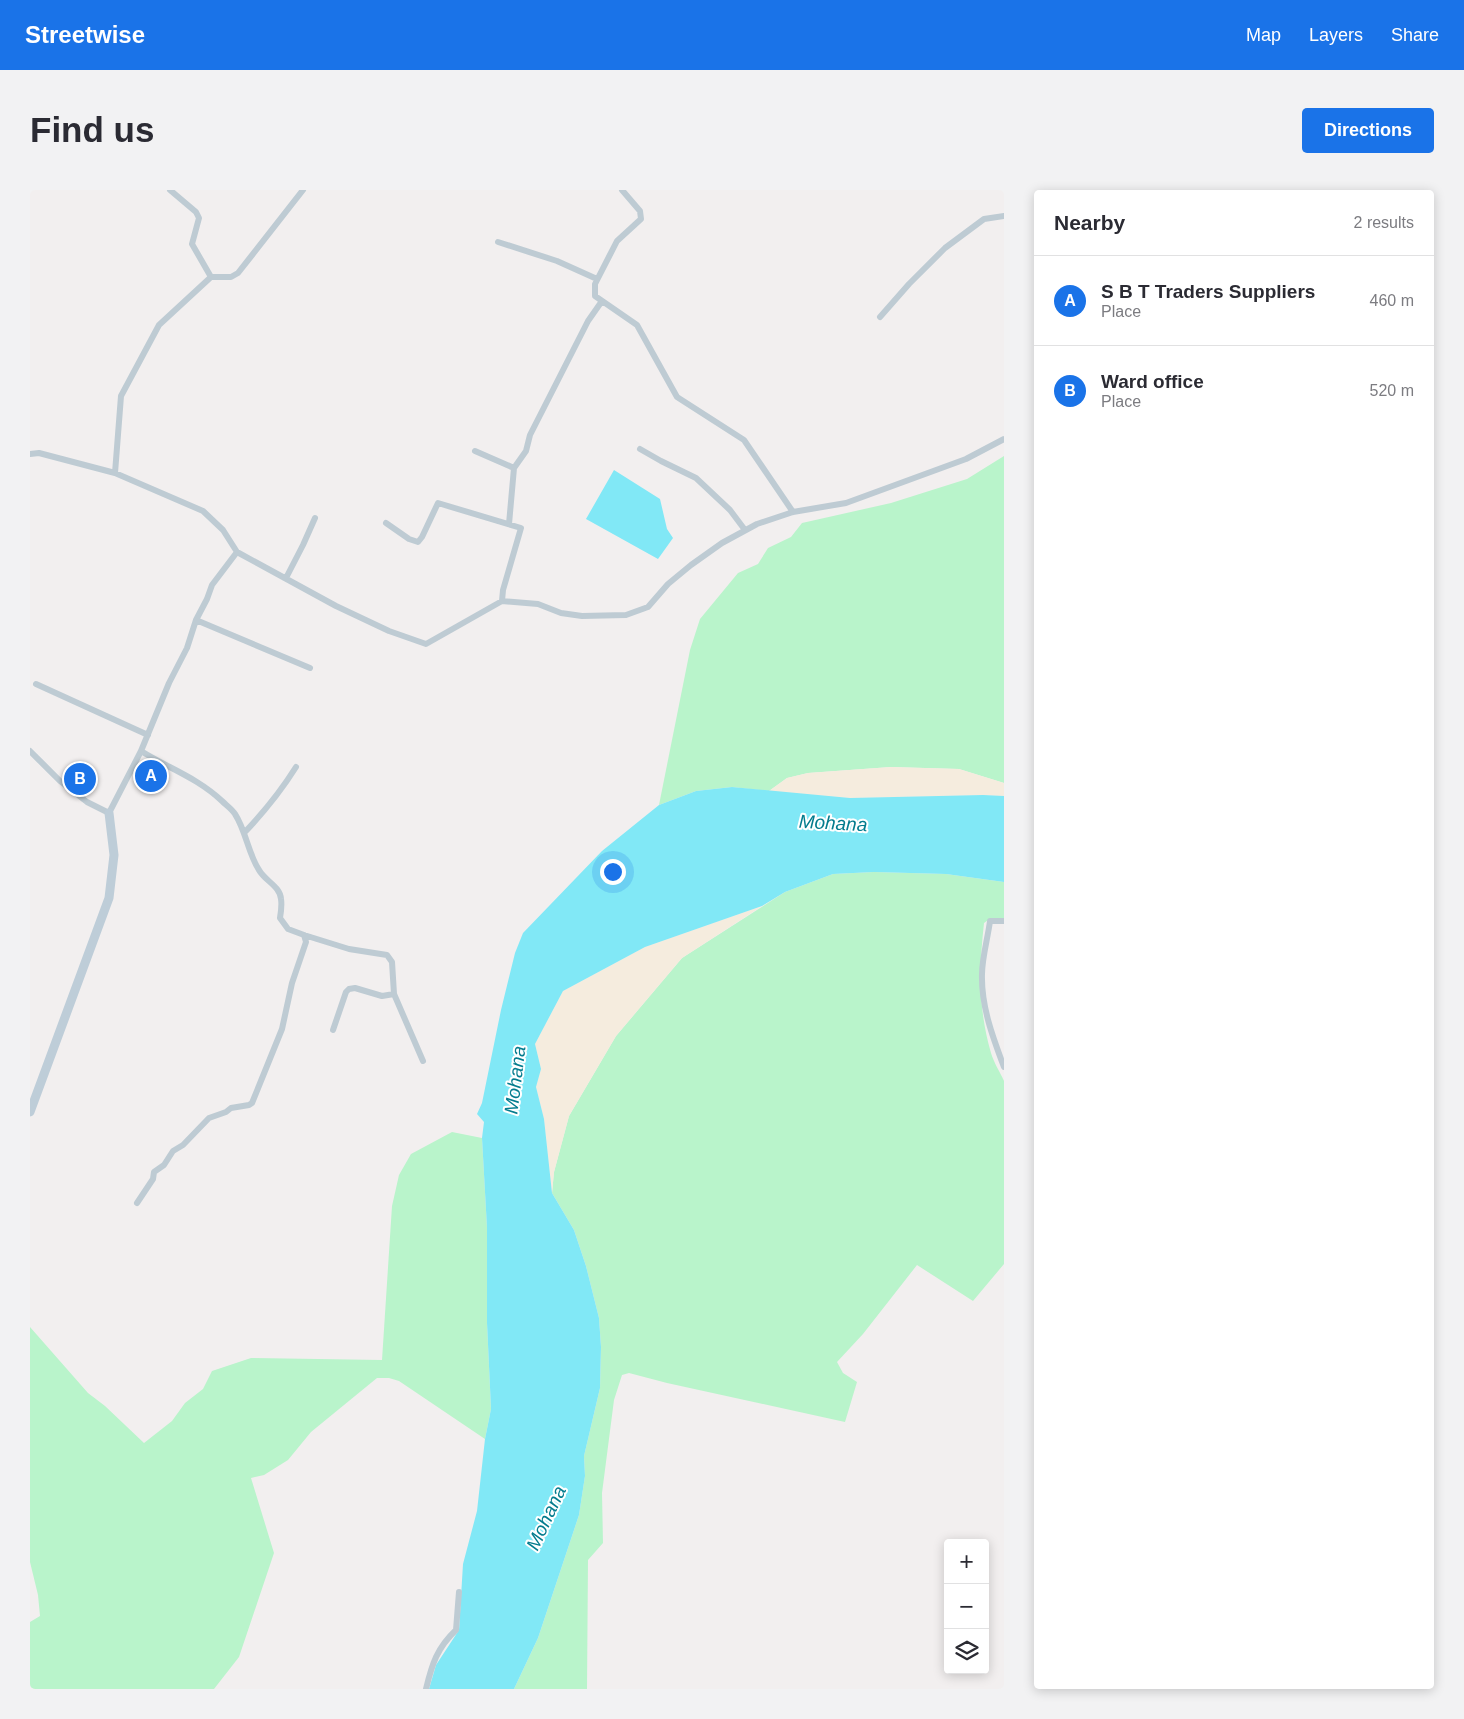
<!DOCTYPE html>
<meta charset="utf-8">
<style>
body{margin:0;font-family:Arial,sans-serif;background:#f2f2f3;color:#2b2b33}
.controls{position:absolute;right:15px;bottom:15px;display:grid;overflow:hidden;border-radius:5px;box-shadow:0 2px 12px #0003}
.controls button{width:45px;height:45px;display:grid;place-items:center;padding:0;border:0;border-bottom:1px solid #e1e1e2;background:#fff;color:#2b2b33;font:25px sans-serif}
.you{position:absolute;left:582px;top:681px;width:18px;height:18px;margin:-12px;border:4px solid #fff;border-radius:50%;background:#1a73e8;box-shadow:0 0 0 8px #1a73e833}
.badge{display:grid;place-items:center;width:32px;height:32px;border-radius:50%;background:#1a73e8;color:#fff;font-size:16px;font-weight:700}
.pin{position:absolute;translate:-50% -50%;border:2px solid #fff;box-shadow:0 1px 5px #0006}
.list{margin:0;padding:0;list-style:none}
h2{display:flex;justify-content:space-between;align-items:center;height:65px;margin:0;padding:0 20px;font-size:21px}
h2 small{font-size:16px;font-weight:400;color:#7c7c81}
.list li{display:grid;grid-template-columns:32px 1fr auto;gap:15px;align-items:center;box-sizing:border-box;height:90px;padding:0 20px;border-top:1px solid #e1e1e2}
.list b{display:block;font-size:19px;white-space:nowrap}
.list p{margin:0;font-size:16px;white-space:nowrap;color:#7c7c81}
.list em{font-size:16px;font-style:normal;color:#7c7c81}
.icon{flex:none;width:28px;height:28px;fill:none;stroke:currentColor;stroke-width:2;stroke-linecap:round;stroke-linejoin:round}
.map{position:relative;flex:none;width:974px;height:1499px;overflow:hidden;border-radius:5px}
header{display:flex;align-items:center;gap:30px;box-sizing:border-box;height:70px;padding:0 25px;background:#1a73e8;color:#fff}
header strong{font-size:24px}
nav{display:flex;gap:28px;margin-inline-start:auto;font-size:18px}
.intro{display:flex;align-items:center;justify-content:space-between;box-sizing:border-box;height:120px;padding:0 30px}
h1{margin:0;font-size:35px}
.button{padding:12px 22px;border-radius:5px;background:#1a73e8;color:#fff;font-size:18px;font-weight:700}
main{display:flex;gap:30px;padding:0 30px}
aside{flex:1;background:#fff;border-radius:5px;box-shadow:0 2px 12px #0003}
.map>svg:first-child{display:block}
.green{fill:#b9f4cb}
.sand{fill:#f5ecde}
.water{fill:#81e8f6}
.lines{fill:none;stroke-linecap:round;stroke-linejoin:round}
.minor{stroke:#becbd3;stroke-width:6}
.secondary{stroke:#becdd8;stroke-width:9}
.labels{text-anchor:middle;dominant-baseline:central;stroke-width:4;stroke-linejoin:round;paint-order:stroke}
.water-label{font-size:19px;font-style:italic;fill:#047c8e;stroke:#fff}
</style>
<header>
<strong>Streetwise</strong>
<nav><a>Map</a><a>Layers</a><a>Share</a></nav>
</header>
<div class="intro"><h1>Find us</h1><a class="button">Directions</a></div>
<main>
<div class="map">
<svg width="974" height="1499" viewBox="0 0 974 1499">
<rect width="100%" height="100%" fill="#f2efef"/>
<path class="green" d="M974,266V593L929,579L861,577L778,583L757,588L739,601L702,597L666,601L629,615L660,460L670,429L708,383L728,374L738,358L761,347L772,333L861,313L937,289Z
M844,682L916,684L974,692V729L961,728L954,733C949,779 948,818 961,863C964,873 970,882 974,891V1074L943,1111L887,1075L833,1144L807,1172L813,1183L827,1192L815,1232L637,1193L599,1183L592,1185L584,1210L572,1303L573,1353L558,1370L557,1499H484L508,1448L549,1325L555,1286L554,1266L570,1198L571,1157L569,1128L556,1076L544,1040L522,1003L524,982L539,926L586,846L652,768L755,702L803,684Z
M422,942L452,948L457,1038V1133L461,1219L455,1249L369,1191L359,1188H347L281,1242L258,1270L234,1285L221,1288L244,1363L209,1467L184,1499H0V1432L10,1426L8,1405L0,1372V1137L58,1203L75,1216L114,1253L142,1231L155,1213L173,1199L182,1181L221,1168L352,1170L362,1016L369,985L381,964Z"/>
<path class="sand" d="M861,577L929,579L974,593V606L953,605L820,608L739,601L757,588L778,583Z
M732,716L652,768L586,846L539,926L524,982L522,1003L514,929L506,897L511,879L505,854L533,801L615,757Z"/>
<path class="water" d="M584,280L630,309L637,339L643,348L628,369L556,329Z
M702,597L820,608L953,605L974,606V692L916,684L844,682L803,684L755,702L732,716L615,757L533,801L505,854L511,879L506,897L514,929L522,1003L544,1040L556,1076L569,1128L571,1157L570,1198L554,1266L555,1286L549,1325L508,1448L484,1499H399L406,1475L429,1440L433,1374L447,1321L455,1249L461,1219L457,1133V1038L452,948L454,932L447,924L452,913L471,820L485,763L493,743L572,661L629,615L666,601Z"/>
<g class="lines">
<path class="minor" d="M140,0L166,22L169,28L162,54L181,87
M592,0L610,21L611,29L587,51L565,94V106L607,135L647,207L714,250L763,322
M468,52L527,71L567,89
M850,127L879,94L915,58L954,29L974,26
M610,259L631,271L666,288L700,320L715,340
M445,261L484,278L479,334
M0,264L9,263L85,283L173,321L193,340L207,362L182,395L177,409L166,430L157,458L139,493L111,561
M484,278L496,261L500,245L558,131L572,111
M85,283L91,206L129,135L181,87H201L208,83L273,0
M356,333L379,349L388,352L392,347L408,313L491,338L473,400L472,411
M207,362L306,416L359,441L396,454L472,411L508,414L531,423L552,426L596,425L618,417L638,394L661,375L692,353L727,334L763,322L816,313L936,269L974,249
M256,388L273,355L285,328
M166,430L280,478
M6,494L118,545
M0,561L30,591L57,612L79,623L111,561C138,578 168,588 192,611C196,615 202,619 205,624C216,641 218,663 229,680C235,691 250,696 251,709C252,715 251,722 250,728L258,739L274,745L319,759L357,765L362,772L364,804L393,871
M214,643C234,622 251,601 266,577
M974,731H960C958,747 952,768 952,784C951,816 963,848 974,877
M303,840L316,802L319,799L325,798L352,806L364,804
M107,1013L123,989L124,982L134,975L143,961L153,955L179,928L196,922L201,918L219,915L222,913L252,839L262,793L276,752L274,745
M396,1499C402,1474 407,1458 426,1440L429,1402"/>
<path class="secondary" d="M0,922L79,708L84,665L79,623"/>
</g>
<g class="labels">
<g class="water-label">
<text transform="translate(803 633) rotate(3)">Mohana</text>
<text transform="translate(485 890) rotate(-83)">Mohana</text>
<text transform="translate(516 1328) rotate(-65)">Mohana</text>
</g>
</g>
</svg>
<div class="controls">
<button>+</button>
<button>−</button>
<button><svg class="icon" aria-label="layers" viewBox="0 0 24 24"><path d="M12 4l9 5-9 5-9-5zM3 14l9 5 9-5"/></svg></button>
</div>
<div class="you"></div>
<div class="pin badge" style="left:121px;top:586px">A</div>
<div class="pin badge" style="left:50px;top:589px">B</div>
</div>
<aside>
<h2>Nearby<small>2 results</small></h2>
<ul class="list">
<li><span class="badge">A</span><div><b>S B T Traders Suppliers</b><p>Place</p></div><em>460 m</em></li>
<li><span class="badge">B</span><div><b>Ward office</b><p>Place</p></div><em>520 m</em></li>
</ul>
</aside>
</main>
